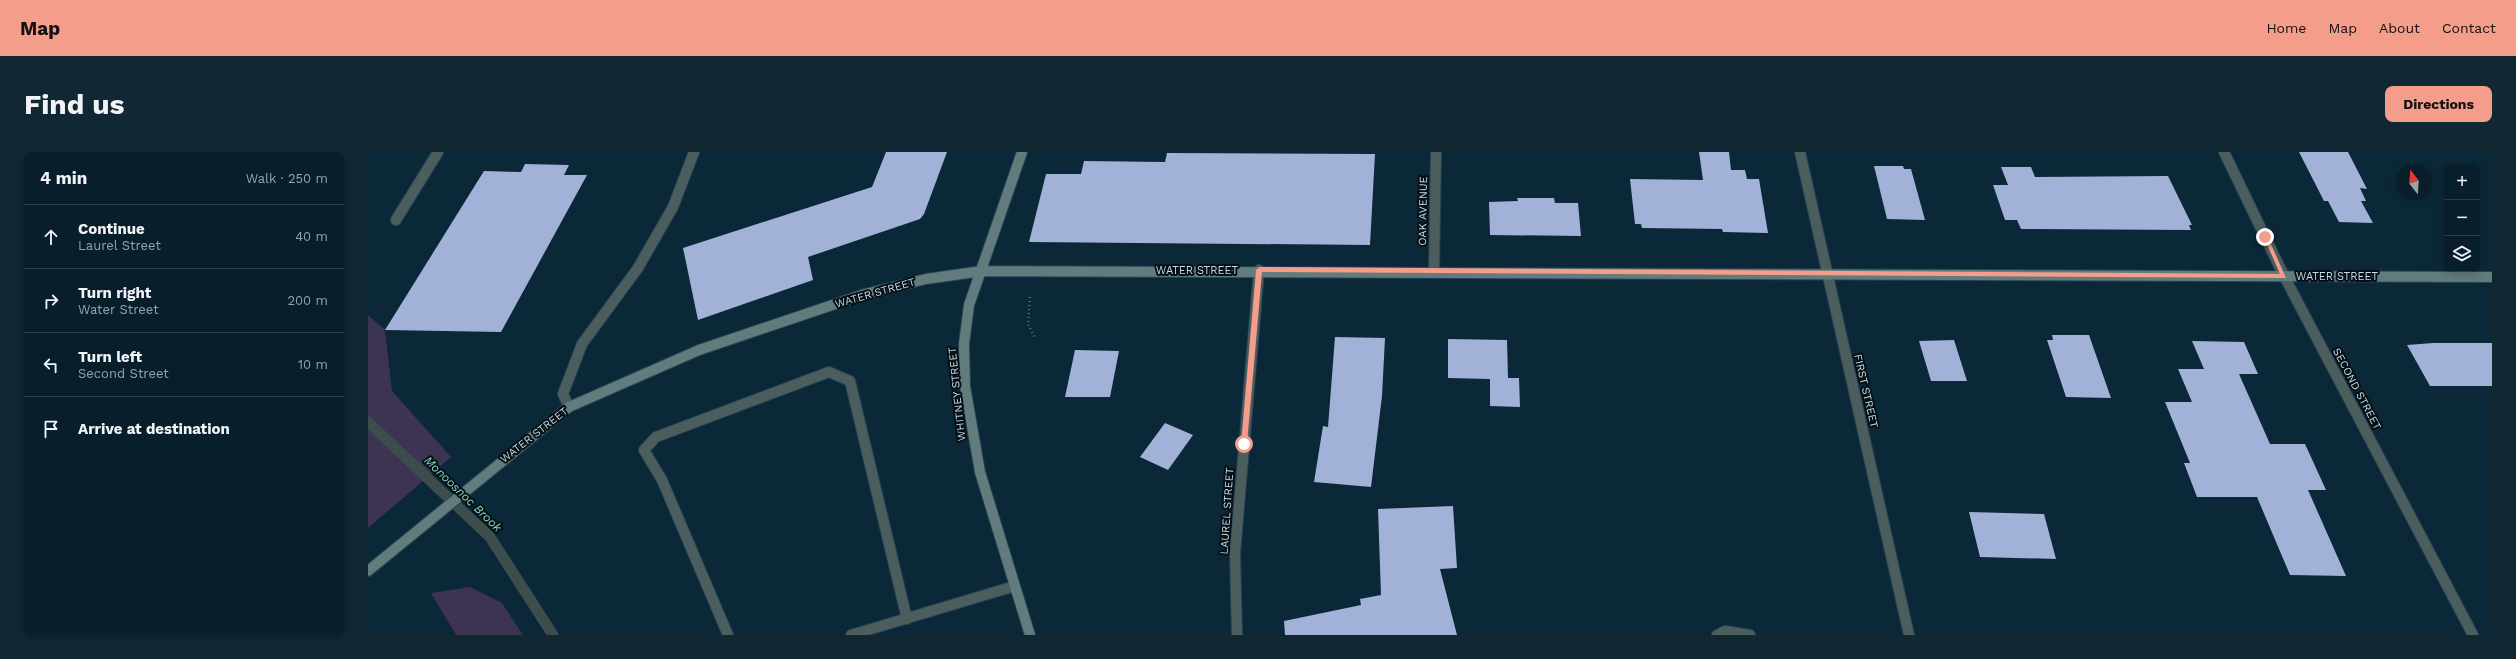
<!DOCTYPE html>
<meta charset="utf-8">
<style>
body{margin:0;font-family:"Work Sans",sans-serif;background:#112732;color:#f1f3f6}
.controls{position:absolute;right:12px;top:12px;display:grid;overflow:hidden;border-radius:8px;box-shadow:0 2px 10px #0003}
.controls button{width:36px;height:36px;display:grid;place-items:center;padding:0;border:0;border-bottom:1px solid #293c47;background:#081e2a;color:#f1f3f6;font:20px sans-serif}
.compass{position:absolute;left:2028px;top:12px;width:36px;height:36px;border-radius:50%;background:#081e2a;box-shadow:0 2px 10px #0003;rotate:343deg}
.stop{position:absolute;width:12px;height:12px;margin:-9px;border:3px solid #f49d8b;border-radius:50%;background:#fff}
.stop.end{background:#f49d8b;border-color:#fff;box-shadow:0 1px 4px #0008}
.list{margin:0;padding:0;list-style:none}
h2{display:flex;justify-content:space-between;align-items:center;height:52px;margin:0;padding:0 16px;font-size:17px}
h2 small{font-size:13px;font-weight:400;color:#98a2a8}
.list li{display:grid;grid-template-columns:26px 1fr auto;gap:12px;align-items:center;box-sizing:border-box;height:64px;padding:0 16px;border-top:1px solid #293c47}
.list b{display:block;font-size:15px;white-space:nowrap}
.list p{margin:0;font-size:13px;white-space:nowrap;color:#98a2a8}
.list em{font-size:13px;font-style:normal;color:#98a2a8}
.icon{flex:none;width:22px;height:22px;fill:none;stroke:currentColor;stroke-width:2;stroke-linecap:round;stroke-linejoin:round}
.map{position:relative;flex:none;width:2124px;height:483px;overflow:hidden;border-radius:8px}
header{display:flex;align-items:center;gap:24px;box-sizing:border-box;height:56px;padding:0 20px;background:#f49d8b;color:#111}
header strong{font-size:19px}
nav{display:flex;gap:22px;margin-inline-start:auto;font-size:14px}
.intro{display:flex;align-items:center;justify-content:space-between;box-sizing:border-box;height:96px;padding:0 24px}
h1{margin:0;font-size:28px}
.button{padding:10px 18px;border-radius:8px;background:#f49d8b;color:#111;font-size:14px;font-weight:700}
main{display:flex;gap:24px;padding:0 24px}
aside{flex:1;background:#081e2a;border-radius:8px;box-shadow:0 2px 10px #0003}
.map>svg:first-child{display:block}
.green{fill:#3d3353}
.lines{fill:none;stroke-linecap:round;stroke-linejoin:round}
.stream{stroke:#3c4d4c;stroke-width:11}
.building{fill:#a1b1d8}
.lane-casing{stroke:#294454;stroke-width:12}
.street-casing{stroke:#294454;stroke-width:12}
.secondary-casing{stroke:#294454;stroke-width:12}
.path{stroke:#58707e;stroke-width:2.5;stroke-dasharray:1 3;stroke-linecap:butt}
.lane{stroke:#4c5d5e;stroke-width:10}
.street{stroke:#4c5d5e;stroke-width:10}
.secondary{stroke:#627c7e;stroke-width:10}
.route{fill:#f49d8b}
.labels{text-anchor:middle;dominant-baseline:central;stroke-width:4;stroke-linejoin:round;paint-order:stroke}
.street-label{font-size:11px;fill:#c9dae4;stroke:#051016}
.water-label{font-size:12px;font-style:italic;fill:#89dbc1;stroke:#051016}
</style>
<header>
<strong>Map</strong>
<nav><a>Home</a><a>Map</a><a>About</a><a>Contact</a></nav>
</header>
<div class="intro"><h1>Find us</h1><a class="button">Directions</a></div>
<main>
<aside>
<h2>4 min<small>Walk · 250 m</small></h2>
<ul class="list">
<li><svg class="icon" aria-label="ahead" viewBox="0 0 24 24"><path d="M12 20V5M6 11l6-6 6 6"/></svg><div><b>Continue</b><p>Laurel Street</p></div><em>40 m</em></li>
<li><svg class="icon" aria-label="right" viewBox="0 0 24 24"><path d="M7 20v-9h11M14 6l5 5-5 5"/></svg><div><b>Turn right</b><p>Water Street</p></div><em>200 m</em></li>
<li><svg class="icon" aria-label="left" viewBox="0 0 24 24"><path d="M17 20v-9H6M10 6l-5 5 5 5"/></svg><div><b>Turn left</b><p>Second Street</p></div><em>10 m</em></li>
<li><svg class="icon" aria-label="arrive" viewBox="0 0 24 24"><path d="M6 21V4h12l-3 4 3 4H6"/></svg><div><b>Arrive at destination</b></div></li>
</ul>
</aside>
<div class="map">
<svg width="2124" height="483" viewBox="0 0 2124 483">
<rect width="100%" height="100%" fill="#0b2838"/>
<path class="green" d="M0,163L17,178L24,239L83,305L0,376Z
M102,435L134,451L155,483H88L63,441Z"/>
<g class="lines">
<path class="stream" d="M0,270L122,385L185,483"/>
</g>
<path class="building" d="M518,0H579L556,62L552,67L440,105L445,128L330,168L315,96L504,35Z
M1331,0H1361L1363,18H1377L1379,27H1391L1400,81L1355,80L1354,77L1274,76L1273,72H1267L1262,27L1335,28Z
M1931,0H1980L1999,37L1992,36L1998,49H1993L2005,71L1971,70L1960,49H1956Z
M799,1L1007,2L1002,93L661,90L678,22H713L716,9L797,10Z
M157,12L201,13L196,23H219L133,180L17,178L116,19L153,20Z
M1506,14H1535L1536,17H1543L1557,68L1519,67Z
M1633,15H1663L1667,25L1800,24L1824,73H1821L1823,78L1653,77L1649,68H1637L1625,33H1640Z
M1149,46H1186L1187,51H1210L1213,84L1122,83L1121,50L1150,49Z
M1684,183H1721L1743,246L1698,245L1679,188H1685Z
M967,185L1017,186L1014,244L1003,335L946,330L955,274L960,275Z
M1080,187L1139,188L1140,226H1151L1152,255L1122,254V227L1080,226Z
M1586,188L1599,229H1563L1551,189Z
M1824,189L1876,190L1890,222H1871L1902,292H1937L1958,338H1940L1978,424L1922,423L1889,345H1829L1816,311H1822L1797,250H1824L1810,217H1836Z
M2065,191H2124V234H2062L2039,193Z
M707,198L751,199L742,245H697Z
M797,271L825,283L800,318L772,305Z
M1085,354L1089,416L1072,417L1089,483H917L916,469L993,453L992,447L1013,443L1010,357Z
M1601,360L1676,362L1688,407L1612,405Z"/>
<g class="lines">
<g class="lane-casing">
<path id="lane" d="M360,483L294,328L276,298L288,285L461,220L482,229L539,467
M483,483L647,434
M1349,483L1357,479L1382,483"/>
</g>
<g class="street-casing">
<path id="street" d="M1432,0L1541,483
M1856,0L1916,124L2105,483
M28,68L70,0
M1066,119L1068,0
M201,255L195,242L214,192L270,116L305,55L326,0
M869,483L867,401L891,118"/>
</g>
<g class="secondary-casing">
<path id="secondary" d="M654,0L601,153L596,192L597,234L612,320L662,483
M0,419L201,255L331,198L497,142L558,127L614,119L2124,125"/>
</g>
<path class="path" d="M662,145L660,172L667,186"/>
<use href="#lane" class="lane"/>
<use href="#street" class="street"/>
<use href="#secondary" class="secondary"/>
</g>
<path class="route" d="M1895,83H1899L1918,126L894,120L879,292L876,294L873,292L888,118L891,115L1912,122Z"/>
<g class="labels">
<g class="street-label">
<text transform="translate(1055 59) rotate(-89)">OAK AVENUE</text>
<text x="829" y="118">WATER STREET</text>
<text x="1969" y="124">WATER STREET</text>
<text transform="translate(507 141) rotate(-16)">WATER STREET</text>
<text transform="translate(1989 237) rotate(62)">SECOND STREET</text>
<text transform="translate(1498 239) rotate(77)">FIRST STREET</text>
<text transform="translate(589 242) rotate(-96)">WHITNEY STREET</text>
<text transform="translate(166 283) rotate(-38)">WATER STREET</text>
<text transform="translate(859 359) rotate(-86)">LAUREL STREET</text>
</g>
<g class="water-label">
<text transform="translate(95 342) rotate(44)">Monoosnoc Brook</text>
</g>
</g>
</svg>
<div class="controls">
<button>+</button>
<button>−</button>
<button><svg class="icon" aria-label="layers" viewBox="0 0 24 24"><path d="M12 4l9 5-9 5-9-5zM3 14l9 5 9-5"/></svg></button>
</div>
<svg class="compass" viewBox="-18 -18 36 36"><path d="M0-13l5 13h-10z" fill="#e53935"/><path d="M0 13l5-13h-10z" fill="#98a2a8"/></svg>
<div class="stop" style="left:876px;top:292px"></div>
<div class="stop end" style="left:1897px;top:85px"></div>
</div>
</main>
